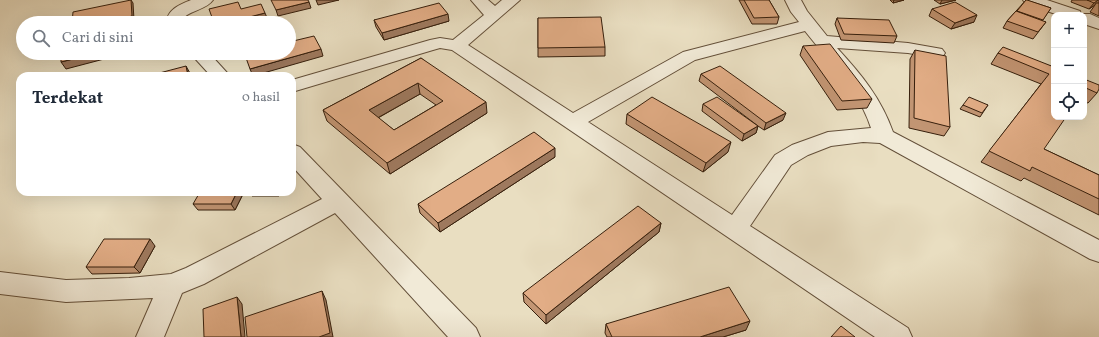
<!DOCTYPE html>
<html lang="id">
<meta charset="utf-8">
<style>
body{margin:0;font-family:Vollkorn,serif;background:#f6f6f7;color:#1f2937}
.controls{position:absolute;right:12px;top:12px;display:grid;overflow:hidden;border-radius:8px;box-shadow:0 4px 16px #0002}
.controls button{width:36px;height:36px;display:grid;place-items:center;padding:0;border:0;border-bottom:1px solid #e0e1e3;background:#fff;color:#1f2937;font:20px sans-serif}
.list{margin:0;padding:0;list-style:none}
h2{display:flex;justify-content:space-between;align-items:center;height:52px;margin:0;padding:0 16px;font-size:17px}
h2 small{font-size:13px;font-weight:400;color:#747a83}
.icon{flex:none;width:22px;height:22px;fill:none;stroke:currentColor;stroke-width:2;stroke-linecap:round;stroke-linejoin:round}
.map{position:relative;flex:none;width:1099px;height:337px;overflow:hidden}
.search{position:absolute;background:#fff;box-shadow:0 4px 16px #0002;left:16px;top:16px;width:280px;height:44px;display:flex;align-items:center;gap:10px;box-sizing:border-box;padding:0 14px;border-radius:22px;color:#747a83;font-size:15px}
.panel{position:absolute;background:#fff;box-shadow:0 4px 16px #0002;left:16px;top:72px;width:280px;height:124px;border-radius:12px}
.map>svg:first-child{display:block}
.lines{fill:none;stroke-linecap:round;stroke-linejoin:round}
.minor-casing{stroke:#634f39;stroke-width:2}
.minor{fill:#f1ead7;fill-rule:evenodd}
.wall{fill:#c29573;stroke:#361f0c;fill-rule:evenodd}
.shaded-wall{fill:#9e795e;stroke:#361f0c}
.building{fill:#e2ad86;stroke:#361f0c;fill-rule:evenodd}
</style>
<div class="map">
<svg width="1099" height="337" viewBox="0 0 1099 337">
<rect width="100%" height="100%" fill="#e9dec1"/>
<filter id="stains"><feTurbulence type="fractalNoise" baseFrequency=".005" numOctaves="4"/><feColorMatrix values="0 0 0 0 .2 0 0 0 0 .09 0 0 0 0 .02 0 0 0 .5 -.17"/></filter>
<radialGradient id="worn" r=".72"><stop offset=".6" stop-color="#630" stop-opacity="0"/><stop offset="1" stop-color="#630" stop-opacity=".3"/></radialGradient>
<g class="lines">
<g class="minor-casing">
<path id="minor" d="M191,0H213C207,9 192,10 183,18L182,23H166C168,9 179,5 191,0Z
M471,0H488L495,6L502,0H520L468,45L573,113L683,52L799,22L791,12L785,0H801L807,11L827,36L908,43L942,49L945,53L942,57L936,58L908,53L837,48C861,74 881,98 893,132L1099,240V262L1090,259L880,143L863,142L831,146L808,155L791,165L750,226L908,328L912,337H875L452,50L440,48L433,50L292,92V80L430,40L440,38L453,40L484,15ZM805,31C829,62 859,90 871,128L828,132L792,145L775,155L732,215L588,122L695,60Z
M1023,0H1047L1080,11L1081,14H1090L1099,18V29L1084,24V15H1058L1025,3Z
M190,53H209L230,76H211Z
M292,144L300,147L476,328L480,337H448L335,213L204,284L182,293L164,337H136L153,298L66,302L0,294V272L66,280L129,278L171,274L186,268L322,199L292,166Z"/>
</g>
<use href="#minor" class="minor"/>
</g>
<path class="wall" d="M739,0H769L779,17L777,24H752Z
M890,0H904L893,3Z
M934,0H956L940,4Z
M1026,0L1051,8L1042,21L1046,22L1033,39L1003,28L1007,21Z
M1072,0H1099V16L1090,12L1095,5L1089,9L1071,2Z
M932,9L974,22L951,29L929,16Z
M538,18L605,47V56L538,57Z
M837,18L897,36L894,43L841,40L835,24Z
M374,20L449,21L384,40L376,27Z
M803,46L872,99L867,108L837,110L800,55Z
M915,50L950,127L944,136L909,128L910,59Z
M998,53L1054,67L1044,149L1099,175V215L1024,178L1021,181L981,162L1041,84L991,64Z
M421,58L487,113L390,174L327,121L323,110ZM420,94L436,105L394,130L378,118Z
M701,74L783,120L764,130L758,126L756,133L742,141L702,111L703,104L758,126L699,81Z
M1084,79L1097,93L1088,103L1084,102Z
M963,105H988L980,117L960,109Z
M627,114L728,152L703,172L626,124Z
M555,157L440,232L420,213L418,204Z
M244,192L235,210H198L193,204Z
M250,192H281L279,196H252Z
M661,223L659,232L546,324L524,302L523,293Z
M155,246L140,273L92,274L86,267Z
M606,324L746,330L723,337H607L605,333Z"/>
<path class="shaded-wall" d="M131,0L133,3L134,20L121,23H103Z
M316,0H339L318,5Z
M894,0H904L893,3Z
M942,0H956L940,4Z
M1098,0H1099V3H1096L1095,5L1089,9L1094,3Z
M309,2L311,8L278,16L276,10Z
M265,13L268,20L254,23H226Z
M448,14L449,21L384,40L382,33Z
M977,15L974,22L951,29L955,23Z
M321,49L323,56L253,76L250,69Z
M97,53H127L66,69L61,62Z
M186,66L191,75V76H188Z
M418,83L420,94L372,121L369,110Z
M486,102L487,113L390,174L387,163Z
M786,113L783,120L764,130L766,123Z
M758,126L756,133L742,141L744,134Z
M731,142L728,152L703,172L706,163Z
M555,148V157L440,232L438,223Z
M237,192H244L235,210L231,204Z
M278,192H281L279,196L277,192Z
M661,223L659,232L546,324V315Z
M150,239L155,246L140,273L134,267Z
M322,291L326,300L333,337H319Z
M237,297L242,304L245,337H241Z
M750,321L746,330L723,337H700Z"/>
<path class="building" d="M131,0L132,16L103,23H72L73,12Z
M271,0H308L309,2L276,10Z
M744,0H769L779,17L754,18Z
M1026,0H1027L1051,8L1043,20L1017,11Z
M1087,0H1098L1094,3Z
M238,2L241,9L261,4L265,13L226,23H214L209,9Z
M955,2L977,15L955,23L932,9Z
M439,3L448,14L382,33L374,20Z
M1016,11L1046,22L1038,32L1007,21Z
M601,17L605,47L538,48V18Z
M837,18L889,20L897,36L844,34Z
M314,36L321,49L250,69L245,55L251,53H289V42Z
M830,44L872,99L842,101L803,46Z
M1003,47L1054,67V117H1066L1044,149L1099,175V199L1032,167L1030,171L989,151L1049,74L998,53Z
M915,50L946,56L950,127L914,118Z
M61,53H97L61,62Z
M421,58L486,102L387,163L323,110ZM418,83L443,101L394,130L369,110Z
M186,66L188,76H148Z
M720,66L786,113L766,123L701,74Z
M1084,79L1099,85V89L1097,93L1086,88L1084,92Z
M652,97L731,142L706,163L627,114Z
M717,97L758,126L744,134L703,104Z
M969,97L988,105L982,113L963,105Z
M534,132L555,148L438,223L418,204Z
M200,192H237L231,204H193Z
M638,206L661,223L546,315L523,293Z
M104,239H150L134,267H86Z
M729,287L750,321L700,337H612L606,324Z
M322,291L330,333L319,337H247L245,317Z
M237,297L241,337H204L203,309Z
M841,326L855,337H831Z"/>
<rect width="100%" height="100%" filter="url(#stains)"/>
<rect width="100%" height="100%" fill="url(#worn)"/>
</svg>
<div class="controls">
<button>+</button>
<button>−</button>
<button><svg class="icon" aria-label="locate" viewBox="0 0 24 24"><circle cx="12" cy="12" r="6"/><path d="M12 2v4M12 18v4M2 12h4M18 12h4"/></svg></button>
</div>
<div class="search"><svg class="icon" aria-label="search" viewBox="0 0 24 24"><circle cx="10" cy="10" r="6"/><path d="M15 15l6 6"/></svg>Cari di sini</div>
<section class="panel">
<h2>Terdekat<small>0 hasil</small></h2>
<ul class="list">
</ul>
</section>
</div>
